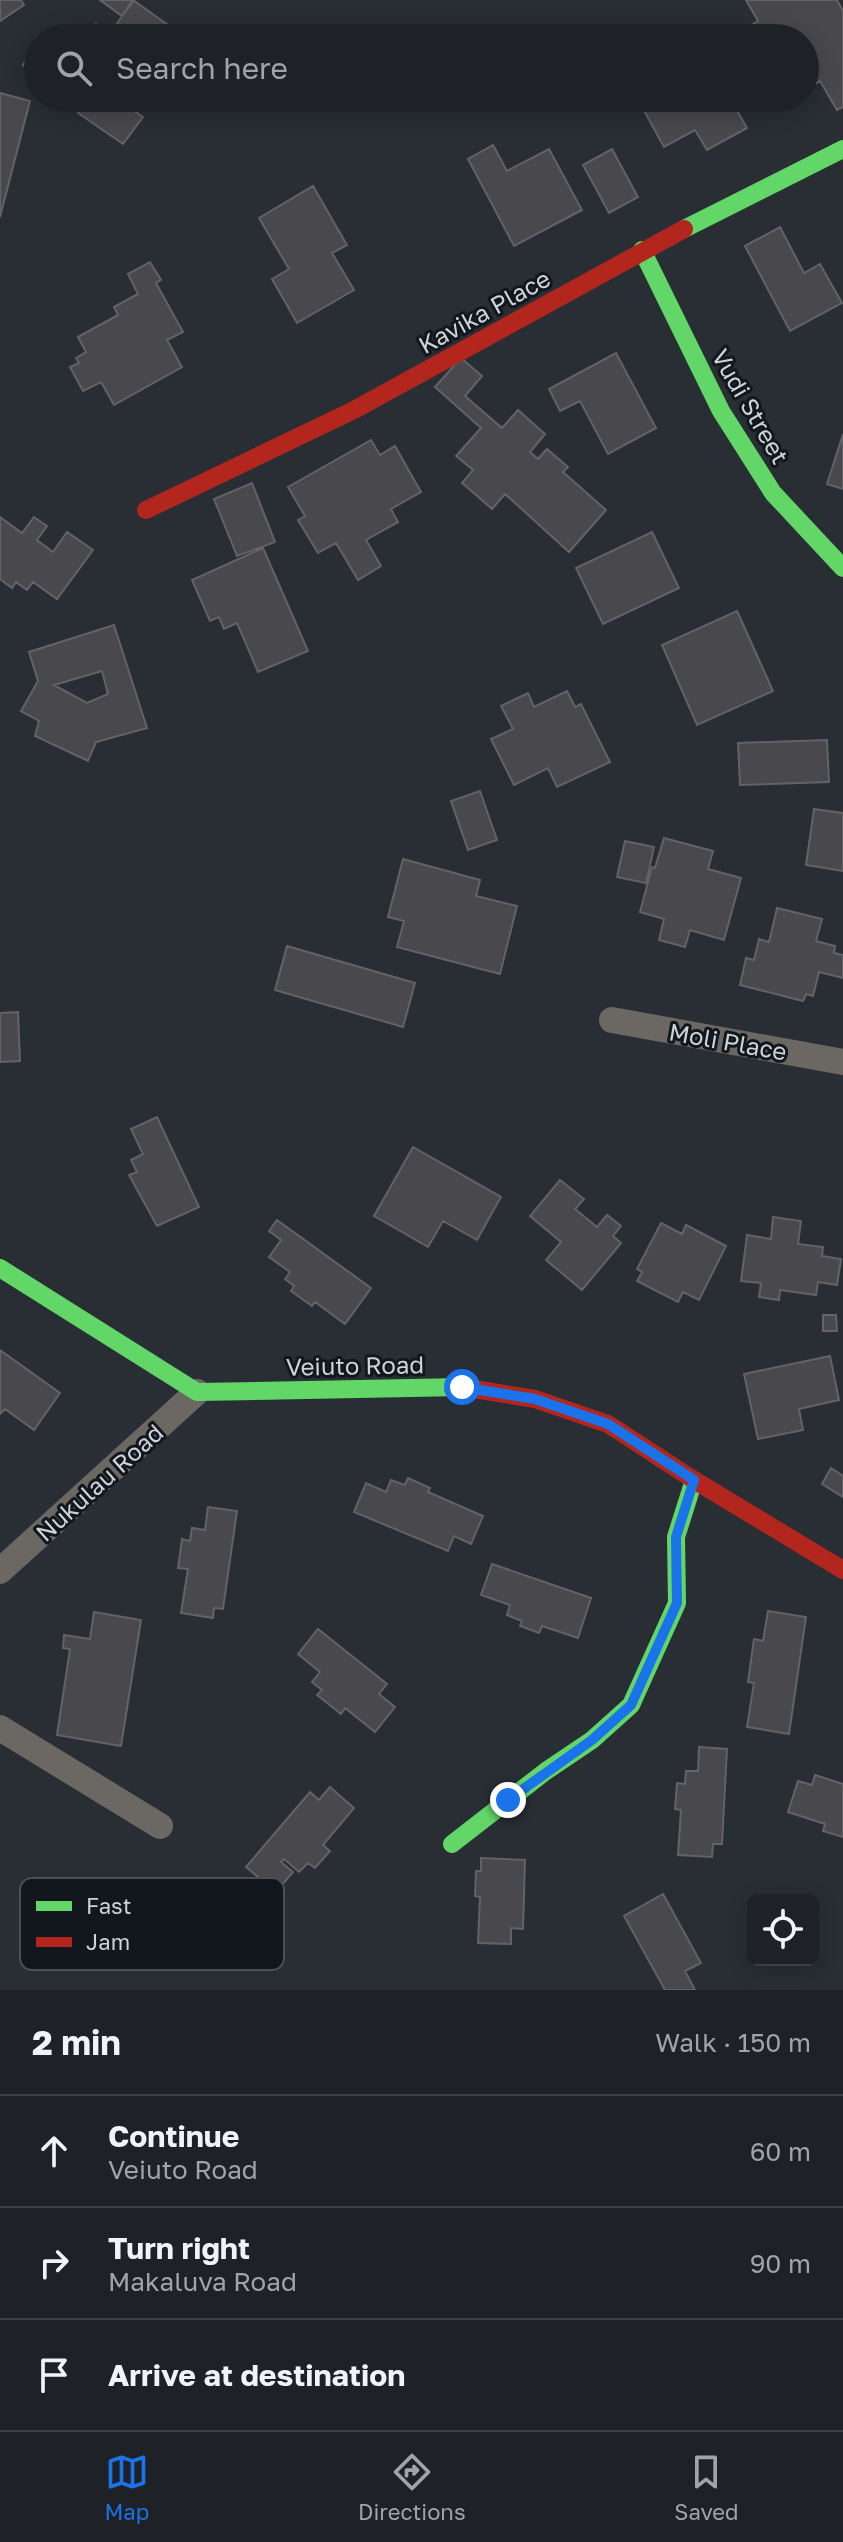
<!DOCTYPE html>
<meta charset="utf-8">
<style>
body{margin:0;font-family:"Golos Text",sans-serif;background:#262a2f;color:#f1f3f6}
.controls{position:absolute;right:24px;bottom:24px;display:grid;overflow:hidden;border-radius:12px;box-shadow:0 4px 20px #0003}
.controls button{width:72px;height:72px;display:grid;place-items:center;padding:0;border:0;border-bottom:2px solid #3c3f44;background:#1e2227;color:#f1f3f6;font:40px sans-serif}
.stop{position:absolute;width:24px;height:24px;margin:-18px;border:6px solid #1a73e8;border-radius:50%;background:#fff}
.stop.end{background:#1a73e8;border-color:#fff;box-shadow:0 2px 8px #0008}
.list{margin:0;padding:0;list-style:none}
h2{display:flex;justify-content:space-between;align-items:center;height:104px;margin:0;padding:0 32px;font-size:34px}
h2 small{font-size:26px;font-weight:400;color:#a1a4a7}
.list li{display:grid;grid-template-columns:52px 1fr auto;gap:24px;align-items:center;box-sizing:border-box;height:112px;padding:0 32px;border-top:2px solid #3c3f44}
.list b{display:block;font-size:30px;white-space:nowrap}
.list p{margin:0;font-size:26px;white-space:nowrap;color:#a1a4a7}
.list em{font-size:26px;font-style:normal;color:#a1a4a7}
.icon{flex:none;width:44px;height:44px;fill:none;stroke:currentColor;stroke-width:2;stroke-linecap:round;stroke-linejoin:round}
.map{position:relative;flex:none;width:843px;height:1990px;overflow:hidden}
.search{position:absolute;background:#1e2227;box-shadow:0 4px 20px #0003;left:24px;right:24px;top:24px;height:88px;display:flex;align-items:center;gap:20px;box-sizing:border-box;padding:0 28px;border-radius:44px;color:#a1a4a7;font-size:30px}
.sheet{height:440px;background:#1e2227}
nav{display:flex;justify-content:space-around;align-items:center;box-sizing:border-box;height:112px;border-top:2px solid #3c3f44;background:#1e2227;font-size:22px;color:#a1a4a7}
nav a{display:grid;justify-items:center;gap:4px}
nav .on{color:#1a73e8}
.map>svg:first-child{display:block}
.building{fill:#49484c;stroke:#636267;stroke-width:2;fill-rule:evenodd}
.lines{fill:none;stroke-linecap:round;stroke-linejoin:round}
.street{stroke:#6b6864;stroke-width:26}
.fast{stroke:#63d668;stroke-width:18}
.jam{stroke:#b3261e;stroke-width:18}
.route{stroke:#1a73e8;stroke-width:10}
.labels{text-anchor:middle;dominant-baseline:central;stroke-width:6;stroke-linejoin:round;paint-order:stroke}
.street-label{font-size:24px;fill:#ccd4db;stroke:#11171c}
.key{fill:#11171c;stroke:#495055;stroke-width:2}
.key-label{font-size:22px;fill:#ccd4db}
</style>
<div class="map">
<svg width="843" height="1990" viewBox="0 0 843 1990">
<rect width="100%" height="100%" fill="#282e34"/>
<path class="building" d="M0,0H21L24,5L0,21Z
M100,0H134L122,16Z
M133,0L175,30L170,38H125L114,28Z
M746,0H837L843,11V107L837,110L820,81L805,90V38H745L741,31L758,21Z
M96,24L113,38H84Z
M38,43V75L23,65Z
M0,93L30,101L0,217Z
M89,98H115L143,117L123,144L78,113Z
M637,98H730L747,128L707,150L695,130L664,147Z
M493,145L507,171L549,149L582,210L514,246L468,159Z
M612,149L638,197L609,213L583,165Z
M313,186L347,245L332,253L354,290L297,323L272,279L289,269L259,218Z
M780,227L804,273L820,264L842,303L790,331L745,246Z
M150,262L161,280L156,283L183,332L167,340L182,367L114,405L101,382L83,391L70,367L79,363L76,358L86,352L78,337L118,315L114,307L138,294L128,274Z
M616,353L656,428L608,454L580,401L560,411L549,389Z
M461,358L482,376L465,396L502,428L518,410L545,434L530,452L538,459L547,449L568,467L563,472L606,510L569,552L505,494L492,509L462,483L473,470L456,456L481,428L435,387Z
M843,434V489L827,484Z
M371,440L380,455L395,446L421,492L391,509L398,522L366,540L381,566L358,580L336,543L318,553L298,520L305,516L288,487Z
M252,483L275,542L237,556L214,499Z
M0,517L22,533L34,517L47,526L37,540L53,552L67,532L93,550L57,599L33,582L27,590L16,582L12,588L0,579Z
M652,532L679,588L603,624L576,568Z
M263,548L308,651L258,672L237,623L224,629L219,617L210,621L192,580Z
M737,611L773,691L697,725L662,645Z
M114,625L147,728L96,742L88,761L35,736L39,721L21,711L38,681L29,652ZM102,671L108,694L87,703L54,685Z
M567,691L575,707L581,704L610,762L557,787L548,768L514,785L491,739L513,729L501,706L528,693L534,707Z
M827,740L829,782L740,785L738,743Z
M480,791L497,840L468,850L451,801Z
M814,809L843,813V871L806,865Z
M664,838L713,851L708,869L741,878L724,940L690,930L685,947L659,940L664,919L640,912L652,867L655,868Z
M625,841L654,847L646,883L617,877Z
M403,859L480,880L476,896L517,906L500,974L397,947L404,921L388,917Z
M777,908L822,919L816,941L835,946L834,953L843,955V978L819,972L813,996L806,994L803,1001L740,985L746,958L754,960L759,939L769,942Z
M287,946L415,983L403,1027L275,990Z
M18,1012L20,1061L0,1062V1013Z
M157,1117L199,1207L157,1226L129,1175L137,1172L131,1160L143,1154L131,1129Z
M413,1147L501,1197L477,1240L443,1221L428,1247L374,1216Z
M560,1180L584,1199L575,1209L597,1227L607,1215L621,1226L613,1236L621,1243L582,1290L546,1260L561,1242L530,1216Z
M773,1217L801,1221L798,1244L823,1247L822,1256L841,1259L837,1285L818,1282L816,1295L780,1290L779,1300L759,1297L761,1283L741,1281L747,1235L771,1239Z
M277,1220L371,1288L345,1324L315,1302L312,1306L291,1291L294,1286L285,1279L290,1272L269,1257L281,1240L269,1231Z
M661,1223L682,1234L686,1225L726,1246L699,1300L683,1292L678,1302L637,1281L642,1272L637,1269Z
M823,1315H836L837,1331H823Z
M0,1350L60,1393L34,1430L5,1409L0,1414Z
M830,1356L839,1400L799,1409L803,1430L758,1439L744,1374Z
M831,1468L843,1476V1497L822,1484Z
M408,1478L430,1488L428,1492L483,1516L471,1544L454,1536L448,1551L354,1512L366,1483L386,1492L391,1480L405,1485Z
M208,1507L237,1511L223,1609L214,1608L213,1618L181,1613L188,1569L178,1568L182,1539L190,1541L192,1528L205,1530Z
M492,1564L591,1598L578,1638L542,1626L539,1633L520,1626L522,1621L507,1615L510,1605L481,1595Z
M768,1611L806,1617L789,1734L747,1727L754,1683L748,1682L754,1639L763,1641Z
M94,1612L141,1620L121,1746L57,1735L70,1649L63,1648L64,1635L90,1639Z
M318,1629L387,1684L379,1694L395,1707L375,1732L345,1708L341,1714L317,1695L322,1690L312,1682L320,1672L298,1654Z
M699,1747L727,1749L722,1844H713L712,1857L678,1855L681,1810L675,1809L677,1783L685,1784L686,1771H698Z
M815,1775L843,1784V1837L823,1831L825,1824L788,1812L798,1781L812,1785Z
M330,1787L354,1808L323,1845L330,1851L315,1868L308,1863L299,1872L284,1859L281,1862L293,1872L276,1892L246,1867L310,1792L319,1800Z
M481,1858L525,1860L523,1929L511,1928V1944L478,1943L480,1897L475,1896L476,1871H481Z
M663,1894L701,1963L685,1971L695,1990H665L624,1916Z"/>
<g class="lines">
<path class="street" d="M612,1020L843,1062
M0,1571L197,1392
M0,1728L160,1826"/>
<path class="fast" d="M684,229L843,149
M642,250L721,411L773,493L843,568
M0,1268L197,1392L462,1387L474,1389
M452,1844L546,1771L592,1740L631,1705L677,1603L676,1537L694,1480"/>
<path class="jam" d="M146,510L354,410L684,229
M474,1389L535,1399L608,1424L694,1480L843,1570"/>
</g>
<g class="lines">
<path class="route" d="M462,1387L535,1399L608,1424L694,1480L676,1537L677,1603L631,1705L592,1740L508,1800"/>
</g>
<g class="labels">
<g class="street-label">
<text transform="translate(484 311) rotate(-29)">Kavika Place</text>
<text transform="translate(751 406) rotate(60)">Vudi Street</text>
<text transform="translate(728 1041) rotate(10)">Moli Place</text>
<text transform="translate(355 1365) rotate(-1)">Veiuto Road</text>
<text transform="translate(99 1482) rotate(-42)">Nukulau Road</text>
</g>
</g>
<rect x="20" y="1878" width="264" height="92" rx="12" class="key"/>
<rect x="36" y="1901" width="36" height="10" fill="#63d668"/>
<rect x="36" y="1937" width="36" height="10" fill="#b3261e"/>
<g class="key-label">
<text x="86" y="1914">Fast</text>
<text x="86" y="1950">Jam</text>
</g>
</svg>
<div class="controls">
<button><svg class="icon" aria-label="locate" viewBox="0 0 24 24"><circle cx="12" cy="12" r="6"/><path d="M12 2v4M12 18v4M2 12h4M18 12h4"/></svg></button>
</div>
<div class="stop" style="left:462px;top:1387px"></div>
<div class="stop end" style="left:508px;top:1800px"></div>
<div class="search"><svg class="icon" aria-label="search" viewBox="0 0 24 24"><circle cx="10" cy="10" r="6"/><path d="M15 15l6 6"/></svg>Search here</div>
</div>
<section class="sheet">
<h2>2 min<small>Walk · 150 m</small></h2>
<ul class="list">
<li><svg class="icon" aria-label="ahead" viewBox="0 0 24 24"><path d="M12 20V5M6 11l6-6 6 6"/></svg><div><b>Continue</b><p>Veiuto Road</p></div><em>60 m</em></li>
<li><svg class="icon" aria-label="right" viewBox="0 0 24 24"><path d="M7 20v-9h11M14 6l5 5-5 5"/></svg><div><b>Turn right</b><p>Makaluva Road</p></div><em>90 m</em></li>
<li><svg class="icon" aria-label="arrive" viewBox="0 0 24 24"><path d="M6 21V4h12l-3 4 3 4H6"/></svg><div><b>Arrive at destination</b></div></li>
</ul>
</section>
<nav>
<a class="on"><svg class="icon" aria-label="map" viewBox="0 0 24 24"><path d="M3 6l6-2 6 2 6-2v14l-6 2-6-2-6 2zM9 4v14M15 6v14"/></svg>Map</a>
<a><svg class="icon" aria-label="directions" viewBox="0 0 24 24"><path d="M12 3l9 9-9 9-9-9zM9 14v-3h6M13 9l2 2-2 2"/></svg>Directions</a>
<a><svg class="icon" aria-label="saved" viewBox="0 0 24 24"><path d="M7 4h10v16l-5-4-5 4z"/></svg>Saved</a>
</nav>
